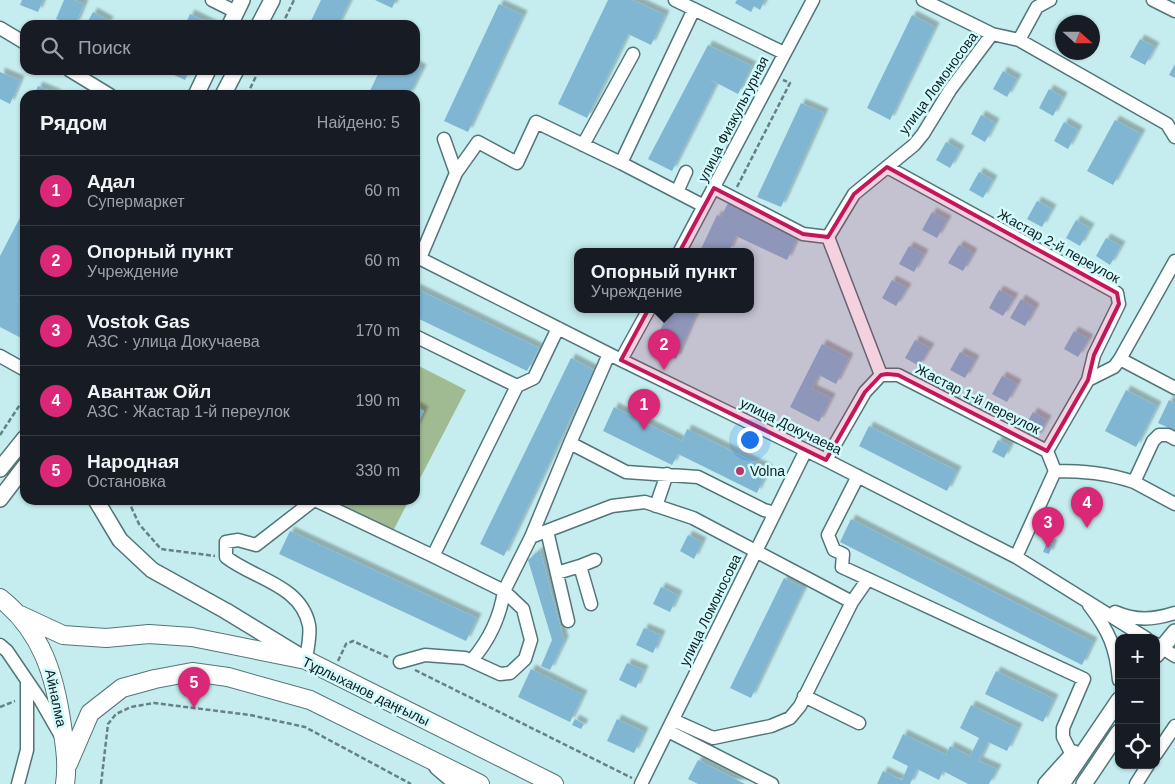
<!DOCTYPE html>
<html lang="ru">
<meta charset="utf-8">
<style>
body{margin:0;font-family:Arial,sans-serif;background:#20242c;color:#f1f3f6}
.controls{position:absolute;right:15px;bottom:15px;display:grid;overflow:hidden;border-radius:10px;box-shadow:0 1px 4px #0004}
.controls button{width:45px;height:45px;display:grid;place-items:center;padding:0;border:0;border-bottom:1px solid #363941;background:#171b24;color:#f1f3f6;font:25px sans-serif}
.compass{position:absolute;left:1055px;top:15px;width:45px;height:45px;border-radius:50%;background:#171b24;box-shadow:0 1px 4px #0004;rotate:111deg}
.you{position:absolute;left:749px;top:439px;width:18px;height:18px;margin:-12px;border:4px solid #fff;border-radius:50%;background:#1a73e8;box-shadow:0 0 0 8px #1a73e833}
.badge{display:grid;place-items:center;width:32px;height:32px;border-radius:50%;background:#db2777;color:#fff;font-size:16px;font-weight:700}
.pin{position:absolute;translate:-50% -41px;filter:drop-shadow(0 1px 2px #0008)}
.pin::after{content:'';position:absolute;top:26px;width:18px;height:15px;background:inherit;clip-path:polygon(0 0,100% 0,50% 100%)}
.popup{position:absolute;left:574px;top:248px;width:180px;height:65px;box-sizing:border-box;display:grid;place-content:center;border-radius:10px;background:#171b24;filter:drop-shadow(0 1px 4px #0005);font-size:16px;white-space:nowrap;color:#9ea1a6}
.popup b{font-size:19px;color:#f1f3f6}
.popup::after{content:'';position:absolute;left:50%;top:100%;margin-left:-10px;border:10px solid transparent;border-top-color:#171b24}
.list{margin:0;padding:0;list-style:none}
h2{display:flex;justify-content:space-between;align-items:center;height:65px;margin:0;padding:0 20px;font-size:21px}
h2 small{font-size:16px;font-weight:400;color:#9ea1a6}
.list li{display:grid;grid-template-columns:32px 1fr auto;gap:15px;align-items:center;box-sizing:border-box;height:70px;padding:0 20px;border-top:1px solid #363941}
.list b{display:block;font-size:19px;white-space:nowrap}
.list p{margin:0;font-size:16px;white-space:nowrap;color:#9ea1a6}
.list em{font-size:16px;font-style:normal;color:#9ea1a6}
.icon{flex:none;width:28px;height:28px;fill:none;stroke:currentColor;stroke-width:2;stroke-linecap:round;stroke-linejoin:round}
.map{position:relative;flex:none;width:1175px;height:784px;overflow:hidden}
.search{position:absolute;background:#171b24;box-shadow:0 1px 4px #0004;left:20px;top:20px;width:400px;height:55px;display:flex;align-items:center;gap:12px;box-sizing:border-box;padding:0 18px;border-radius:15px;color:#9ea1a6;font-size:19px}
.panel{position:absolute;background:#171b24;box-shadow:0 1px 4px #0004;left:20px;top:90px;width:400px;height:415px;border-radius:15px}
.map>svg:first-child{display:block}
.green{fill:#a0ba92}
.building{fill:#81b6d3;filter:url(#shadow)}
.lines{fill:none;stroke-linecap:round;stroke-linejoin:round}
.minor-casing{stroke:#527678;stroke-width:15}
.major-casing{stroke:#527678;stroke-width:18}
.highway-casing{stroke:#527678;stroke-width:20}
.path{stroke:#668182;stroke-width:2.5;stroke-dasharray:5 2.5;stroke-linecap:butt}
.minor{stroke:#fff;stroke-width:12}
.major{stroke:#fff;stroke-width:15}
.highway{stroke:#fff;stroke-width:18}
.marked{fill:#c2185b;fill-opacity:0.2;stroke:#c2185b;stroke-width:4;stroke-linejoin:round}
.poi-dot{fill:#c03363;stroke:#d2fafd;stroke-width:2}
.labels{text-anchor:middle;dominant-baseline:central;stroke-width:5;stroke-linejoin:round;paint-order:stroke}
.street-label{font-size:14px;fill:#0e1d1e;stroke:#d2fafd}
.poi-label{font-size:14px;fill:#0e1d1e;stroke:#d2fafd;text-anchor:start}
</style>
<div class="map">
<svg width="1175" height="784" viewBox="0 0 1175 784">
<defs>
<filter id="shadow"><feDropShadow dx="4.5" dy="-4.5" stdDeviation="1" flood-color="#0004"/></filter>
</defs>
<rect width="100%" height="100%" fill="#c5edef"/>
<path class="green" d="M415,364L466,390L415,488Z
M324,500H409L391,535Z"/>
<path class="building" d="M22,0H43L38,12L20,5Z
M64,0H74L84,4L75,25L56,19Z
M321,0H350L338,25H309Z
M375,0H396L392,8Z
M608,0H633L665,15L651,45L628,34L587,118L558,104Z
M737,0H765L760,10L754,6L751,12L735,3Z
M499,4L523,15L468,132L444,121Z
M93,12L109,21L107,25H86Z
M190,14L213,25H185Z
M912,15L935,27L890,120L867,108Z
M1140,39L1155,47L1145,65L1130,57Z
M708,45L752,66L738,94L709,79L716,84L672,171L648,159Z
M1175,64V78L1169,75Z
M415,65L422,69L409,95H368L380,70H415Z
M163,70H190L185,80Z
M1003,71L1017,79L1007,97L993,89Z
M0,72L20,80L10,104L0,99Z
M38,86L57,94L56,95H34Z
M1049,89L1063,97L1053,116L1039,108Z
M801,103L824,113L781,207L757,197Z
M981,115L995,123L985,142L971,134Z
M1115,120L1141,134L1113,185L1087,171Z
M1064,122L1078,130L1068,149L1054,141Z
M946,142L960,150L950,168L936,160Z
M979,172L993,180L983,198L969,190Z
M1037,201L1052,209L1042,227L1027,219Z
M728,203L798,236L787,260L736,236L729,251H700L717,215L721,217Z
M25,208V286L17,301L25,306V340L0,327V256Z
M932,212L947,220L937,238L922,230Z
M1076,220L1090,228L1080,246L1066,238Z
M1106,238L1121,246L1110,265L1096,256Z
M959,245L973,253L963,271L948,263Z
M909,246L924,254L914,272L899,264Z
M892,280L907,288L896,306L882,298Z
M415,288L539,348L527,371L415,317Z
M999,290L1014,298L1003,316L989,308Z
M1021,299L1035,308L1025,326L1010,318Z
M670,309H698L676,359L652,348Z
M1074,331L1089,339L1078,357L1064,349Z
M915,340L930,348L919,366L905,358Z
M822,344L849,358L836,384L819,375L812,389L831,398L819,422L790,407Z
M960,352L975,360L965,378L950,370Z
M571,358L594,370L504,556L480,544Z
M1002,376L1017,384L1007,402L992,394Z
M1126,390L1157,406L1136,447L1105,431Z
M1169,400L1175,403V431L1158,423Z
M415,406L424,411L415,430Z
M614,407L682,441L687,429L768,469L757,493L678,454L672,465L603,431Z
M1033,412L1047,420L1037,438L1023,430Z
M869,426L957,471L947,491L859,446Z
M998,440L1010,446L1004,458L992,452Z
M851,519L1093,642L1082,665L840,542Z
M290,531L477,618L466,641L279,554Z
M688,535L702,542L694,559L680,551Z
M1047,542L1053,544L1049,554L1043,552Z
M540,550L564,641L550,670L541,666L552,640L528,560Z
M784,578L804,588L751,698L730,688Z
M661,587L678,595L670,612L653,604Z
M644,628L661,635L653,653L636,645Z
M627,663L644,670L636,688L619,680Z
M531,669L583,695L570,722L518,697Z
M996,671L1054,699L1043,722L985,694Z
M971,705L1018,728L1007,751L988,742L979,761L997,769L989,784H968L943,771L939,780L917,769L910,784H877L883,771L902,780L908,766L892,758L903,734L946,755L950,746L970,756L979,738L960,728Z
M575,719L584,724L581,729L572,725Z
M617,719L644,732L634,753L607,741Z
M698,760L745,784H698L688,779Z"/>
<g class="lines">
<g class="minor-casing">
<path id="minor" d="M212,0L236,12
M675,0L784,53
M923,0L992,34L1019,40L1167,124L1175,137
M1153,0L1175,11
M694,9L621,163L704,206
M0,28L25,43
M1019,40L1037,7L1050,0
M69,70L110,95
M583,145L633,54
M887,167L1117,293L1119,304L1094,355L1088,380L1047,451
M456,173L478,142L517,163L536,122L621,163
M714,188L803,234L828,237
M677,192L686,172
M828,237L854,194L914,145L923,134L950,90L992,34
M828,237L881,375
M680,251L813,0
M415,256L621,360L826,460L1016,557L1146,638
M420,258L456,173L444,139
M415,336L517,386L534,378L558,328
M609,354L570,443L626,472L698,477L764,510L775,513
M0,356L25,370
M1120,359L1175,388
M621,360L649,309
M1088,380L1114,367L1120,359L1175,261
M1175,439L1168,435H1159L1153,441L1134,482L1175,504
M826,460L865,392L881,375H898L1047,451L1055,471L1016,557
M1055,471C1083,471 1107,473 1134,482
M858,476L828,535L834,550L843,554L842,567L1084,679L1063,728V737L1072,755
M315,500L433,556L517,386
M656,506L667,474
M547,531L568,621
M531,537L570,443
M433,556L504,591L531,537L612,506L645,502L693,518L852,602L868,579
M580,566L595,560
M557,573L580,566L591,604
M1089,605C1109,631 1116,647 1119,680
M1115,612C1136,621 1153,620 1175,613
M1156,644L1175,656
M0,645L7,651L41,701L61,736
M306,660C307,650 311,635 309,625C301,585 254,579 226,557V542L238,540L256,545L314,500
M472,660C490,639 500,618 504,591
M400,662L425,655L465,658L500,674L510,673L525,659L531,640L523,609L504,591
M804,696L859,723
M673,720L713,738L771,726L790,718L800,706L852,602
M668,731L772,784
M1156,754L1175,726
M18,784L27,750V682
M641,784L806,450
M1136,784L1148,765"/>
</g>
<g class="major-casing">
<path id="major" d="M230,25L242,0
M259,25L272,0
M196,95L208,70
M223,95L236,70
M0,469L25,438
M0,499L25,466
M96,500L120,540L152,570L226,611L303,658
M1156,655L1175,632
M437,767L457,784
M1046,784L1074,753
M1062,784L1119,700
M1084,784L1119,732"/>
</g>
<g class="highway-casing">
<path id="highway" d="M0,598C42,631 55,676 62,726C65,747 68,764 65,784
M20,615L63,635L106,638L149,634L192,637L306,660L554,784
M68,764L90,713L122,688L155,679L192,672L228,677L310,700L480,784"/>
</g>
<path class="path" d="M282,25L294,0
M247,95L259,70
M737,187L790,83L783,80
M0,435L25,397
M128,500L139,524L161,549L215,556
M338,661L346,644L353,641L390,658
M415,670L632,778
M0,707L15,701
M101,784L108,724L116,714L131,707L154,703L250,715L305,727L411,784"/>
<use href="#minor" class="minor"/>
<use href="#major" class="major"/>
<use href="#highway" class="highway"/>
</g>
<path class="marked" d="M887,167L1117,293L1119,304L1094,355L1088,380L1047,451L898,375L887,374L881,375L865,392L826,460L621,360L714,188L803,234L828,237L854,194Z"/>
<circle class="poi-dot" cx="740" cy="471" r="5"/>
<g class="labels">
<g class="street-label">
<text transform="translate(938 83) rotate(-54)">улица Ломоносова</text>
<text transform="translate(733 119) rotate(-63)">улица Физкультурная</text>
<text transform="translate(1059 246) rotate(29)">Жастар 2-й переулок</text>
<text transform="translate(978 399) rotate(27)">Жастар 1-й переулок</text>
<text transform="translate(791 426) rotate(26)">улица Докучаева</text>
<text transform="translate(710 610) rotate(-64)">улица Ломоносова</text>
<text transform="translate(366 691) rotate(26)">Тұрлыханов даңғылы</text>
<text transform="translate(56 698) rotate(78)">Айналма</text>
</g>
<g class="poi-label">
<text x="750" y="471">Volna</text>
</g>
</g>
</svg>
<div class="controls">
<button>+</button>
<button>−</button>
<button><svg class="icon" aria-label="locate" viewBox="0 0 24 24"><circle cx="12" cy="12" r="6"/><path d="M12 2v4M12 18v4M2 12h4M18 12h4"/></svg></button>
</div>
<svg class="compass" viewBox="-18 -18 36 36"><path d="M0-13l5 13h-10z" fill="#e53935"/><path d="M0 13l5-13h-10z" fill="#9ea1a6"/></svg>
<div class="you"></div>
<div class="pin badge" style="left:644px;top:430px">1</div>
<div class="pin badge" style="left:664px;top:370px">2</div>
<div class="popup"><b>Опорный пункт</b>Учреждение</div>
<div class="pin badge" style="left:1048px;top:548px">3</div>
<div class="pin badge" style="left:1087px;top:528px">4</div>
<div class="pin badge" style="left:194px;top:708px">5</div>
<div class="search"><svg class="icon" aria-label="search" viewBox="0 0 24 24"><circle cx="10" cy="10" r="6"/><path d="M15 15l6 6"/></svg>Поиск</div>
<section class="panel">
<h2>Рядом<small>Найдено: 5</small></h2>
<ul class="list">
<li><span class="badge">1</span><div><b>Адал</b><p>Супермаркет</p></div><em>60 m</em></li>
<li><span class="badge">2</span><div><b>Опорный пункт</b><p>Учреждение</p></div><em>60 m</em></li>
<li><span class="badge">3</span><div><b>Vostok Gas</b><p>АЗС · улица Докучаева</p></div><em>170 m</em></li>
<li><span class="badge">4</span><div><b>Авантаж Ойл</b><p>АЗС · Жастар 1-й переулок</p></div><em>190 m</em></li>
<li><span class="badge">5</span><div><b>Народная</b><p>Остановка</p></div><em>330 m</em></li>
</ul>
</section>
</div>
